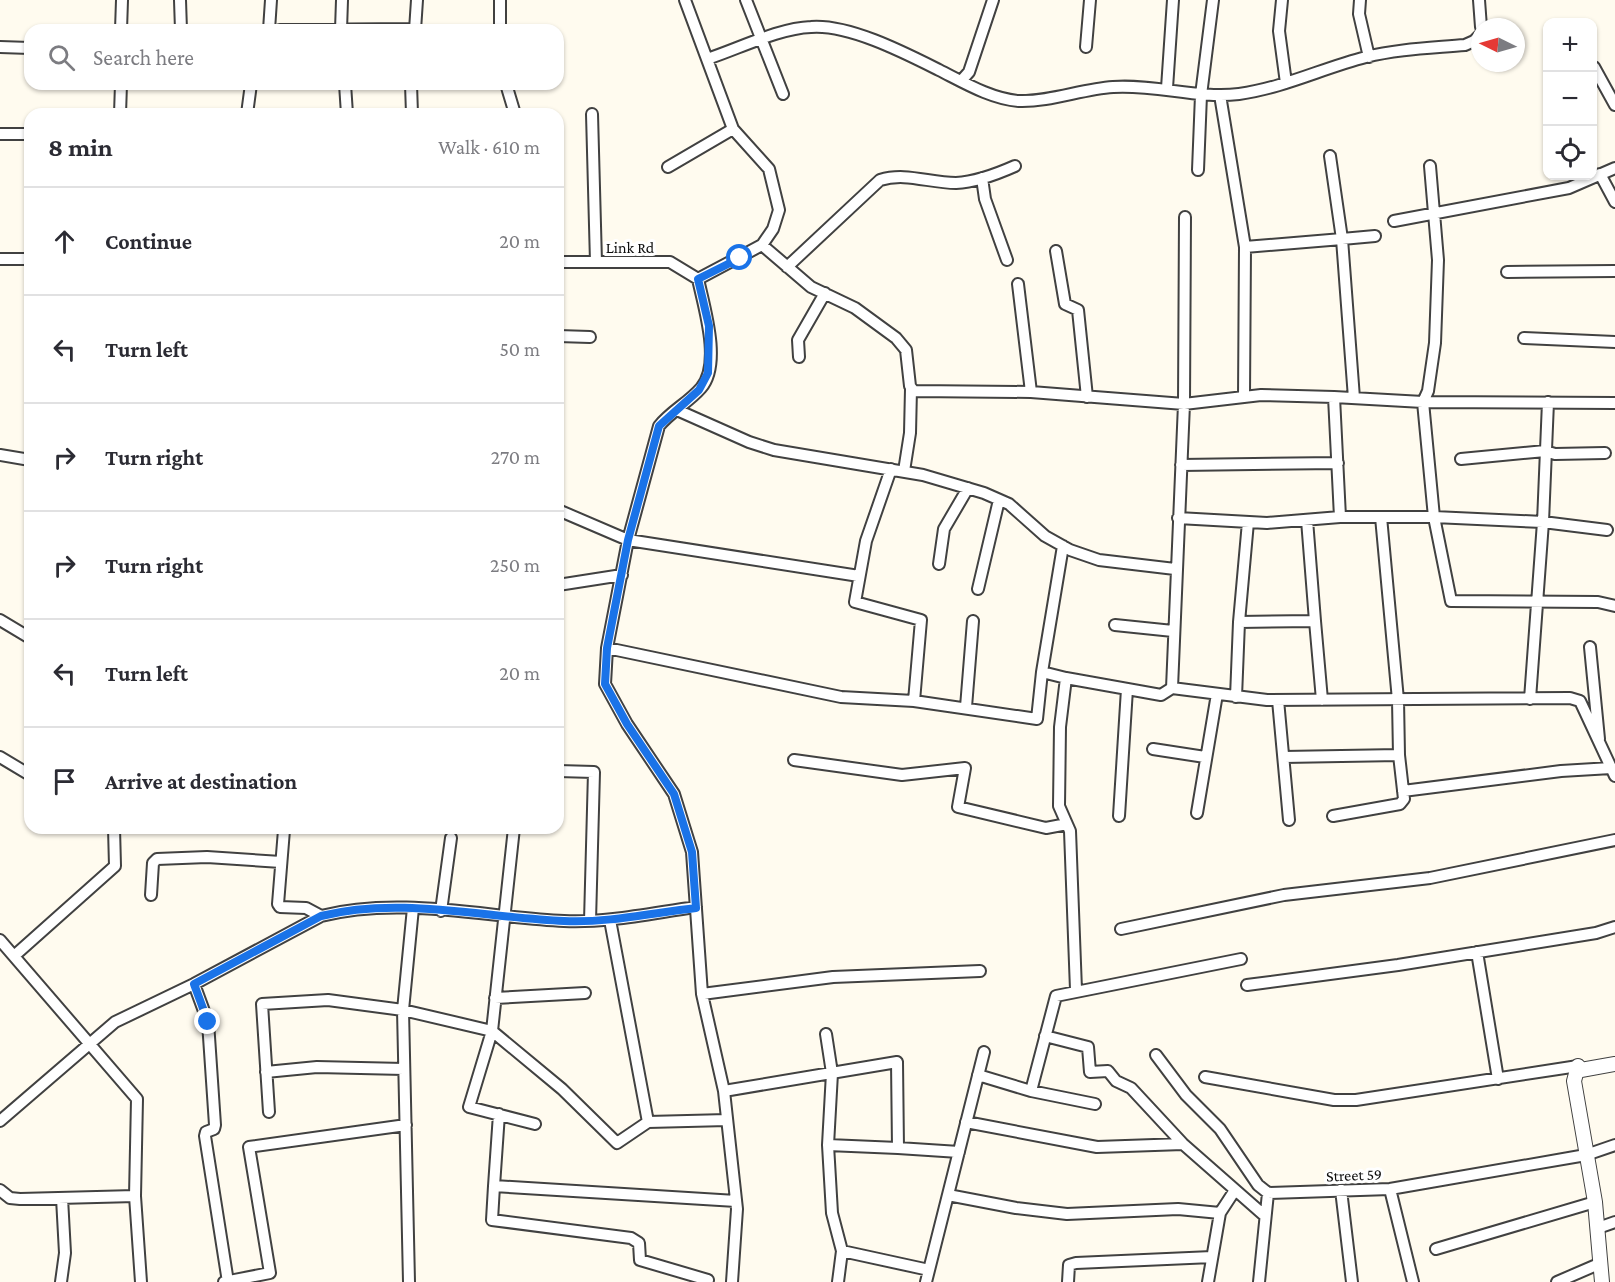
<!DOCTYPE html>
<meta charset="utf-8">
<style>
body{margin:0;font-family:"Crimson Pro",serif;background:#f7f7f7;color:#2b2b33}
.controls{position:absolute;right:18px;top:18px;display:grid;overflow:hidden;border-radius:12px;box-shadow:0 2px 4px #0004}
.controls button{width:54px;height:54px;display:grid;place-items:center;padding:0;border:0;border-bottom:2px solid #e1e1e2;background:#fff;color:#2b2b33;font:30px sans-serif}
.compass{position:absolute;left:1471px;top:18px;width:54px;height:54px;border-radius:50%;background:#fff;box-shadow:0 2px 4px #0004;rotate:275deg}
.stop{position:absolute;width:18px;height:18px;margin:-14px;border:4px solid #1a73e8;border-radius:50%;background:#fff}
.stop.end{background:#1a73e8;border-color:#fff;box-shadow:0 2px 6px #0008}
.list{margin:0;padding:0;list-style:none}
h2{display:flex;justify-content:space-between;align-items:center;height:78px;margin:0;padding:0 24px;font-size:26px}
h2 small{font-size:20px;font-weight:400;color:#7c7c81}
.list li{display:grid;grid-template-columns:39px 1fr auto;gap:18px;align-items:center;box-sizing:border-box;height:108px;padding:0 24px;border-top:2px solid #e1e1e2}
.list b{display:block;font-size:22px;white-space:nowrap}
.list em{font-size:20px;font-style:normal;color:#7c7c81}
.icon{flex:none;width:33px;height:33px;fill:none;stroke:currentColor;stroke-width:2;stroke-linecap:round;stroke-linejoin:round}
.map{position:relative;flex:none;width:1615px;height:1282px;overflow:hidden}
.search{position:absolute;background:#fff;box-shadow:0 2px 4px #0004;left:24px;top:24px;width:540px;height:66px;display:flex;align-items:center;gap:15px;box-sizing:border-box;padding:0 21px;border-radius:18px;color:#7c7c81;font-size:22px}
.panel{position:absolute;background:#fff;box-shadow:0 2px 4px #0004;left:24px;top:108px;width:540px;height:726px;border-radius:18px}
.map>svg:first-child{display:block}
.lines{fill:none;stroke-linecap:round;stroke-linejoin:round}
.minor-casing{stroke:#414141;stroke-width:14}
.tertiary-casing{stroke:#414141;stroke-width:16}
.minor{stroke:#fff;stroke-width:10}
.tertiary{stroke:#fff;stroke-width:14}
.route{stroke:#1a73e8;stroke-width:8}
.labels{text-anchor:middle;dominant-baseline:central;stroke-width:6;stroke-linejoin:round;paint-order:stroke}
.street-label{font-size:16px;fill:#0e0e0e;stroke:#fff}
</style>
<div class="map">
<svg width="1615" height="1282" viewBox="0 0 1615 1282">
<rect width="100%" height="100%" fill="#fffbef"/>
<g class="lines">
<g class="minor-casing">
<path id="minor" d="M180,0L181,30
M685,0L733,129L769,169L779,210L773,229L762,245L698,279C704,307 722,364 701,388C688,403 671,411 659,426L628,540L607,648L605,684L627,724L674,794L692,852L702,994L724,1091L737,1209L732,1282
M746,0L783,94
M1282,0L1279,31L1286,83
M1360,0L1359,14L1369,57
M1479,0L1481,27
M121,30L122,0
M269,30L271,0
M280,30L415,29
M341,30L342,0
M415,30L417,0
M500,30V0
M0,47L30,48
M1086,47L1090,0
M707,59C738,49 779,28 811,27C849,24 905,53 939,70C963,82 991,99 1019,101C1050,102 1082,89 1113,87C1156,84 1197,99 1239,94C1283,88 1323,68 1366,57C1397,49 1432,48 1465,45L1474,41L1480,35
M1594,67L1615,105
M961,81L969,72L993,0
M345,84L347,114
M411,84L412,114
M506,84L515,114
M1167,88L1173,0
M1220,95L1245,247
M120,114L121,84
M247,114L251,84
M592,114L596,262
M0,134H30
M1430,166L1438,260L1435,343L1428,391L1423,402L1615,403
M668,167L733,129
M1198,170L1201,95L1213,0
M1600,174L1615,202
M982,178L985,199L1007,260
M1394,221L1569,188L1615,168
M762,245L811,287L855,308L896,338L906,350L910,386L914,391L1031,392L1184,404L1261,395L1334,397L1340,517
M1056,251L1065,304L1078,310L1087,397
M0,259H30
M558,262H670L698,279
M787,267L880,180C906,172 929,183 956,183C976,182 997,174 1015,166
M1507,272L1615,271
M1018,284L1031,392
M558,336L590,337
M1524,338L1615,342
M799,357L798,340L825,293
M1244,397L1245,247L1342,239L1330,156
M1354,398L1342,239L1375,236
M1548,402L1543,522L1434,517L1451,601L1598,602L1615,606
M677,410L749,442L774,450L923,475L984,493L1009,504L1045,536L1070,550L1099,560L1175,569
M0,455L30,460
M1461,459L1545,451L1555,454L1605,453
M1181,465L1338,463
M904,471L910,433L911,389
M558,510L628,540L859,576
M1178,518L1267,523L1340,517H1434L1423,402L1334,397
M1063,546L1042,672L1066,678L1060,727L1059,806L1070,831L1076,990
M939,564L944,529L968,488
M558,585L622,575
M978,589L999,500
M0,620L30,638
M1315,621L1322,700
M1239,622L1315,621L1307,520
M1115,625L1173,631
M1590,647L1599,739
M607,648L841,697L914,701L921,620L855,602L866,541L891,469
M1066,678L1161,695L1172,688L1267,700L1570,698L1580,701L1615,776
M1172,688L1184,404L1185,217
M1236,697L1239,622L1248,522
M1530,699L1543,522L1607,530
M1278,700L1289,820
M914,701L1037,719L1042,672
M966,707L973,621
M1153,749L1205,757
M0,757L30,775
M1284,757L1399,755
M794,760L902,775L965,768L958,807L1046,828L1067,824
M558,771L594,772L590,921
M1403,791L1561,771L1611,768
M1197,813L1217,694
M1119,816L1127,689
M1333,816L1400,804L1404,799L1399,755L1398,700L1381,517
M514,828L492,1031L469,1107L535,1124
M284,830L278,904L280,907L306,908L321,916
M151,895L153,863L157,859L207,857L281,862
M441,911L451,838
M1121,929L1284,895L1430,878L1615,840
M0,940L137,1099L135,1196L141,1282
M1477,952L1498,1079
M14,956L115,866L114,828
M194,984L208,1022L215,1125L214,1129L206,1132L205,1136L228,1282
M1247,985L1398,965L1596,933L1615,927
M702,994L833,977L980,971
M495,998L585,993
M826,1034L832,1073L828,1145L898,1148
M1045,1036L1088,1047L1090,1072L1108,1071L1116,1081L1131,1088L1183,1144L1265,1216
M1156,1055L1186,1095L1220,1129L1258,1185L1268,1193L1390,1189L1586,1155L1615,1145
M266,1072L317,1067L404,1069
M978,1075L1031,1091L1095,1104
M1205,1077L1334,1100H1356L1578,1066
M724,1091L897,1062L898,1148L959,1152
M1031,1091L1056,996L1241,959
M269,1112L262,1004L328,1000L403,1010L492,1031L562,1089L617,1143L648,1122L610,920
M499,1114L494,1186L736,1201
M0,1121L115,1022L194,984L321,916C400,896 484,917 564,921C608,923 652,913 696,907
M648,1122L727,1120
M966,1122L1097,1147L1183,1144
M828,1145L832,1213L842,1251L929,1270
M494,1186L492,1220L631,1238L639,1243L640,1260L708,1280
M1390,1189L1413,1282
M0,1190L10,1198L20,1199L135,1196
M1341,1190L1352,1282
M948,1195L1016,1208L1067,1214L1178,1209L1220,1213
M1598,1228L1615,1222
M1436,1249L1595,1202
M61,1282L65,1253L62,1198
M224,1282L270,1273L249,1147L406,1125
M409,1282L403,1010L413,908
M838,1282L842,1251
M926,1282L984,1052
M1068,1282L1069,1265L1076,1263L1212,1257
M1208,1282L1220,1213L1235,1190
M1259,1282L1268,1193
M1557,1282L1601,1263"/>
</g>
<g class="tertiary-casing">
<path id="tertiary" d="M1602,1282L1595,1202L1574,1081L1578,1066L1581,1070L1615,1064"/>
</g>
<use href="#minor" class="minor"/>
<use href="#tertiary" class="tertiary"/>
</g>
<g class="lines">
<path class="route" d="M208,1022L194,984L321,916C401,896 484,918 564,921C608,923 652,913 696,908L692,852L674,794L627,724L605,684L607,648L628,540L659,426L699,390L708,373L709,326L698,279L740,258"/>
</g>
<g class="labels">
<g class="street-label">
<text x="630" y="247">Link Rd</text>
<text transform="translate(1354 1175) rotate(-2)">Street 59</text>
</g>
</g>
</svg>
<div class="controls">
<button>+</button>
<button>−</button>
<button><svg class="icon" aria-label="locate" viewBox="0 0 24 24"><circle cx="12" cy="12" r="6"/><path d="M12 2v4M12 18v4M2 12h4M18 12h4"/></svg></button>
</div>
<svg class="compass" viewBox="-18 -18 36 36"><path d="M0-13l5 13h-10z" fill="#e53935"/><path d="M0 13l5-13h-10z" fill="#7c7c81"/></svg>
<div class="stop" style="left:740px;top:258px"></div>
<div class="stop end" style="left:208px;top:1022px"></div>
<div class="search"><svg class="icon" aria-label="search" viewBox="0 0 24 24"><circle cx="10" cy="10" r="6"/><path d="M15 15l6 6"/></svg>Search here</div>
<section class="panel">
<h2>8 min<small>Walk · 610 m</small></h2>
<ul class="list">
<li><svg class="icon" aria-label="ahead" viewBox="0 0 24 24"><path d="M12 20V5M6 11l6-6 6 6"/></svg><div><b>Continue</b></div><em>20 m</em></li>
<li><svg class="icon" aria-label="left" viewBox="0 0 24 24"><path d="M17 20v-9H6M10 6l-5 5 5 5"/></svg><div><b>Turn left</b></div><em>50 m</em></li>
<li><svg class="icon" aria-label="right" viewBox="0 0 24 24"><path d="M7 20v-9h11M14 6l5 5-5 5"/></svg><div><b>Turn right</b></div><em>270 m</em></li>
<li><svg class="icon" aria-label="right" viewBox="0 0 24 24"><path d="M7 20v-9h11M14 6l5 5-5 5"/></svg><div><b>Turn right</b></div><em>250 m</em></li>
<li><svg class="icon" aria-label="left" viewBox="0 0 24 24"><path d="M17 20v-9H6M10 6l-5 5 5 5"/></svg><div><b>Turn left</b></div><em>20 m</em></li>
<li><svg class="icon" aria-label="arrive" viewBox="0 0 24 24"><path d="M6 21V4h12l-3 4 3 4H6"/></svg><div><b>Arrive at destination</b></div></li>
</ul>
</section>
</div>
